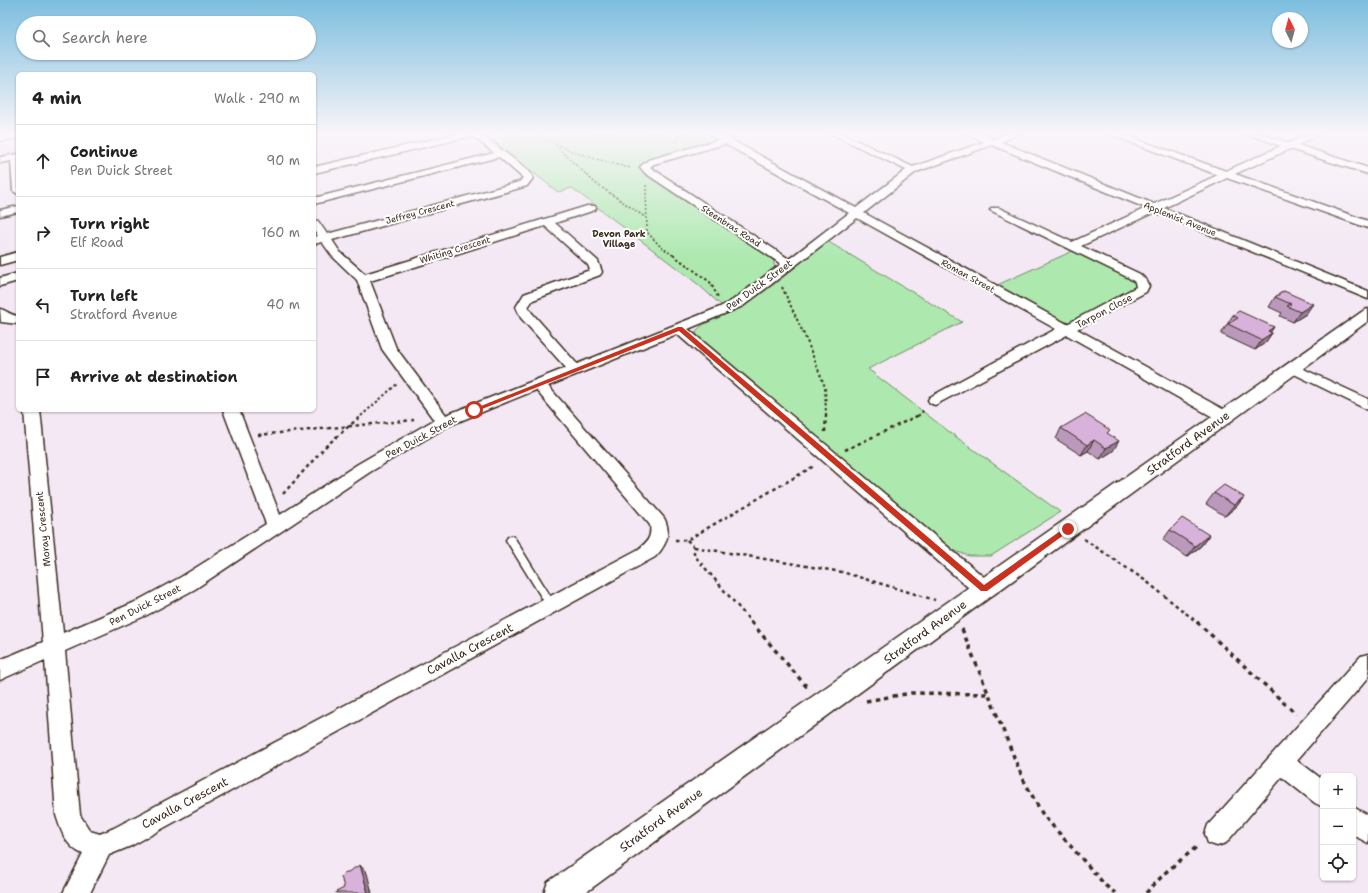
<!DOCTYPE html>
<meta charset="utf-8">
<style>
body{margin:0;font-family:"Shantell Sans",sans-serif;background:#f2f2f2;color:#222}
.controls{position:absolute;right:12px;bottom:12px;display:grid;overflow:hidden;border-radius:6px;box-shadow:0 1px 3px #0004}
.controls button{width:36px;height:36px;display:grid;place-items:center;padding:0;border:0;border-bottom:1px solid #e0e0e0;background:#fff;color:#222;font:20px sans-serif}
.compass{position:absolute;left:1272px;top:12px;width:36px;height:36px;border-radius:50%;background:#fff;box-shadow:0 1px 3px #0004;rotate:354deg}
.stop{position:absolute;width:12px;height:12px;margin:-9px;border:3px solid #c8321e;border-radius:50%;background:#fff}
.stop.end{background:#c8321e;border-color:#fff;box-shadow:0 1px 4px #0008}
.list{margin:0;padding:0;list-style:none}
h2{display:flex;justify-content:space-between;align-items:center;height:52px;margin:0;padding:0 16px;font-size:17px}
h2 small{font-size:13px;font-weight:400;color:#767676}
.list li{display:grid;grid-template-columns:26px 1fr auto;gap:12px;align-items:center;box-sizing:border-box;height:72px;padding:0 16px;border-top:1px solid #e0e0e0}
.list b{display:block;font-size:15px;white-space:nowrap}
.list p{margin:0;font-size:13px;white-space:nowrap;color:#767676}
.list em{font-size:13px;font-style:normal;color:#767676}
.icon{flex:none;width:22px;height:22px;fill:none;stroke:currentColor;stroke-width:2;stroke-linecap:round;stroke-linejoin:round}
.map{position:relative;flex:none;width:1368px;height:893px;overflow:hidden}
.search{position:absolute;background:#fff;box-shadow:0 1px 3px #0004;left:16px;top:16px;width:300px;height:44px;display:flex;align-items:center;gap:10px;box-sizing:border-box;padding:0 14px;border-radius:22px;color:#767676;font-size:15px}
.panel{position:absolute;background:#fff;box-shadow:0 1px 3px #0004;left:16px;top:72px;width:300px;height:340px;border-radius:6px}
.map>svg:first-child{display:block}
.green{fill:#ade9af;stroke:#748a66}
.lines{fill:none;stroke-linecap:round;stroke-linejoin:round}
.service-casing{stroke:#3b2a1e;stroke-width:3}
.minor-casing{stroke:#3b2a1e;stroke-width:3}
.tertiary-casing{stroke:#3b2a1e;stroke-width:3}
.path-far3{stroke:#3b2a1e;stroke-width:1.5;stroke-dasharray:2 2;stroke-linecap:butt}
.path-far2{stroke:#3b2a1e;stroke-width:2;stroke-dasharray:2.5 2.5;stroke-linecap:butt}
.path-far1{stroke:#3b2a1e;stroke-width:2.5;stroke-dasharray:3.5 3.5;stroke-linecap:butt}
.path{stroke:#3b2a1e;stroke-width:3.5;stroke-dasharray:4.5 4.5;stroke-linecap:butt}
.service{fill:#fff;fill-rule:evenodd}
.minor{fill:#fff;fill-rule:evenodd}
.tertiary{fill:#fff;fill-rule:evenodd}
.wall{fill:#ba99bc;stroke:#3b2a1e}
.shaded-wall{fill:#977d99;stroke:#3b2a1e}
.building{fill:#d8b2db;stroke:#3b2a1e}
.route{fill:#c8321e}
.labels{text-anchor:middle;dominant-baseline:central;stroke-width:4;stroke-linejoin:round;paint-order:stroke}
.far-street-label{font-size:9px;fill:#3b2a1e;stroke:#fff}
.far-neighbourhood-label{font-size:9px;font-weight:bold;fill:#3b2a1e;stroke:#fff}
.street-label{font-size:10px;fill:#3b2a1e;stroke:#fff}
.near-street-label{font-size:12px;fill:#3b2a1e;stroke:#fff}
</style>
<div class="map">
<svg width="1368" height="893" viewBox="0 0 1368 893">
<rect width="100%" height="100%" fill="#f3e8f4"/>
<filter id="ink" filterUnits="userSpaceOnUse"><feTurbulence type="fractalNoise" baseFrequency=".025" numOctaves="2"/><feDisplacementMap in="SourceGraphic" scale="8" xChannelSelector="R" yChannelSelector="G"/><feConvolveMatrix kernelMatrix="1 2 1 2 8 2 1 2 1" color-interpolation-filters="sRGB"/></filter>
<g filter="url(#ink)">
<path class="green" d="M482,133H710L716,138L713,142L647,161L642,165V171L773,258L775,269L732,300L722,306L699,285L572,188L558,192Z
M827,241L962,322L868,369L952,434L1060,512L991,556H969L953,550L697,336L696,332C699,324 726,314 735,310C769,292 798,264 827,241Z
M1075,250L1135,281V289L1071,322L1060,321L995,286Z"/>
<g class="lines">
<g class="service-casing">
<path id="service" d="M511,536L514,537L554,602L556,605L554,608L551,609L548,608L506,540L508,537Z"/>
</g>
<g class="minor-casing">
<path id="minor" d="M18,133V138L0,141V135Z
M460,133H480L529,171L533,178L527,186L332,240L340,252L365,274L587,206H595L596,208L595,210L555,223L598,261L602,272L600,275L533,300L528,307L532,313L577,364L720,307L733,300L781,264L645,173L640,167L648,160L718,140L708,133H719L856,208L906,170L830,133H841L913,167L984,142L967,133H979L993,139L1008,133H1021L1001,142L1154,204L1218,175L1106,133H1119L1226,171L1281,146L1245,133H1258L1289,143L1309,133H1321L1298,145L1368,168V174L1290,149L1235,174L1368,221V228L1227,178L1164,208L1368,291V299L1155,212L1081,246L1140,274L1145,279L1149,286L1146,292L1077,329L1230,413L1233,417L1230,421L1225,422L1220,421L1067,335L935,405L930,403L928,400L930,397L1056,329L857,218L743,306L688,329L991,583L994,589L991,595L984,597L977,595L677,334L548,386L664,518C672,533 666,546 655,557L131,846L109,855L90,893H63L83,854C66,847 61,831 56,815L45,660L0,680V660L43,642L24,410H40L63,633L133,603L181,577L266,524L223,410H239L280,515L358,464L434,420L382,349L357,280L332,256L322,242L314,244V237L318,236L314,231V220L318,221L327,234L519,182L523,178L499,157L314,204V198L494,153L474,137H468L314,173V167ZM725,144L849,213L789,259L650,167L654,164ZM992,145L1146,208L1072,242L999,208H991L990,210L1129,278L1135,282L1136,287L1067,324L864,213L916,172ZM545,226L588,265L590,270L524,294L516,307L521,318L566,368L446,415L396,348L370,281ZM536,390L650,525C652,537 647,543 637,550L114,828L100,834L90,831L80,815L65,651L147,615L195,589L370,472L448,426Z
M18,154V194L13,191L11,161L0,163V157Z
M18,206V212L0,216V210Z
M18,252V260L0,265V257Z
M18,273V281L0,286V278Z
M0,309C8,311 9,315 18,316V324L1,322Z
M1293,364L1368,399V410L1288,371L1286,368L1288,365Z
M1368,654V678L1297,760L1323,780V807L1315,803L1282,777L1226,843L1217,846L1208,843L1205,834L1208,825L1361,656Z
M1353,807L1368,815V843L1353,835Z"/>
</g>
<g class="tertiary-casing">
<path id="tertiary" d="M1368,309V321L585,893H544L548,882L1363,311Z"/>
</g>
<path class="path-far3" d="M539,133C566,153 599,160 631,168
M675,141L684,133
M555,145L595,183L648,219
M646,185L647,232L660,246L674,256"/>
<path class="path-far2" d="M673,255L710,282L718,297
M782,287L807,341L825,387L826,416
M361,416L397,384
M918,416L924,410"/>
<path class="path-far1" d="M825,432L826,415
M258,435L414,420
M845,450L919,415
M283,494L326,446L362,415
M1084,539L1146,581L1198,623
M675,540H687L814,466
M687,540L694,547V555L752,623
M694,547L842,572L935,600"/>
<path class="path" d="M751,622L806,686H810
M1197,622L1296,714
M962,629L1023,779L1043,815L1106,886L1115,893
M866,701L911,693L988,694
M1146,893L1166,872L1199,845"/>
<use href="#service" class="service"/>
<use href="#minor" class="minor"/>
<use href="#tertiary" class="tertiary"/>
</g>
<path class="wall" d="M1284,291L1306,314L1293,322L1280,316L1282,313L1269,307L1275,297Z
M1233,315L1274,327L1270,332L1272,333L1265,343L1255,350L1221,334Z
M1061,428L1108,434L1113,451L1100,459L1088,451L1081,455L1056,439Z
M1214,493L1244,497L1236,507L1225,516L1206,504Z
M1170,530L1209,535L1201,546L1187,557L1163,540Z"/>
<path class="shaded-wall" d="M1313,304L1306,314L1293,322L1300,312Z
M1274,327L1268,336L1272,333L1265,343L1255,350L1268,331Z
M1094,440L1088,451L1081,455L1087,445Z
M1119,441L1113,451L1100,459L1106,448Z
M1244,497L1236,507L1225,516L1234,505Z
M1209,535L1201,546L1187,557L1195,546Z
M360,865L367,873L372,893H368Z"/>
<path class="building" d="M1284,291L1313,304L1300,312L1287,306L1291,304L1275,297Z
M1239,311L1274,327L1268,331L1272,333L1261,340L1228,324L1238,318L1233,315Z
M1085,414L1110,430L1107,433L1119,441L1106,448L1094,440L1087,445L1061,428Z
M1224,485L1244,497L1234,505L1214,493Z
M1182,518L1209,535L1195,546L1170,530Z
M360,865L368,893H336V892L344,888L341,876Z"/>
</g>
<linearGradient id="sky" x2="0" y2="1"><stop stop-color="#7cbede"/><stop offset="0.52" stop-color="#faf5fa"/><stop offset="1" stop-color="#faf5fa" stop-opacity="0"/></linearGradient>
<rect width="1368" height="258" fill="url(#sky)"/>
<path class="route" d="M678,327H682L984,585L1066,527L1068,526L1072,529L987,591H981L679,331L477,411L471,410Z"/>
<g class="labels">
<g class="far-street-label">
<text transform="translate(420 212) rotate(-15)">Jeffrey Crescent</text>
<text transform="translate(1180 219) rotate(22)">Applemist Avenue</text>
<text transform="translate(731 226) rotate(33)">Steenbras Road</text>
<text transform="translate(455 250) rotate(-17)">Whiting Crescent</text>
<text transform="translate(968 276) rotate(29)">Roman Street</text>
</g>
<g class="far-neighbourhood-label">
<text x="619" y="234">Devon Park<tspan x="619" dy="10">Village</tspan></text>
</g>
<g class="street-label">
<text transform="translate(759 285) rotate(-36)">Pen Duick Street</text>
<text transform="translate(1104 311) rotate(-28)">Tarpon Close</text>
<text transform="translate(421 437) rotate(-28)">Pen Duick Street</text>
<text transform="translate(43 529) rotate(-96)">Moray Crescent</text>
<text transform="translate(145 605) rotate(-27)">Pen Duick Street</text>
</g>
<g class="near-street-label">
<text transform="translate(1188 443) rotate(-36)">Stratford Avenue</text>
<text transform="translate(925 632) rotate(-36)">Stratford Avenue</text>
<text transform="translate(470 649) rotate(-28)">Cavalla Crescent</text>
<text transform="translate(185 803) rotate(-28)">Cavalla Crescent</text>
<text transform="translate(661 820) rotate(-36)">Stratford Avenue</text>
</g>
</g>
</svg>
<div class="controls">
<button>+</button>
<button>−</button>
<button><svg class="icon" aria-label="locate" viewBox="0 0 24 24"><circle cx="12" cy="12" r="6"/><path d="M12 2v4M12 18v4M2 12h4M18 12h4"/></svg></button>
</div>
<svg class="compass" viewBox="-18 -18 36 36"><path d="M0-13l5 13h-10z" fill="#e53935"/><path d="M0 13l5-13h-10z" fill="#767676"/></svg>
<div class="stop" style="left:474px;top:410px"></div>
<div class="stop end" style="left:1068px;top:529px"></div>
<div class="search"><svg class="icon" aria-label="search" viewBox="0 0 24 24"><circle cx="10" cy="10" r="6"/><path d="M15 15l6 6"/></svg>Search here</div>
<section class="panel">
<h2>4 min<small>Walk · 290 m</small></h2>
<ul class="list">
<li><svg class="icon" aria-label="ahead" viewBox="0 0 24 24"><path d="M12 20V5M6 11l6-6 6 6"/></svg><div><b>Continue</b><p>Pen Duick Street</p></div><em>90 m</em></li>
<li><svg class="icon" aria-label="right" viewBox="0 0 24 24"><path d="M7 20v-9h11M14 6l5 5-5 5"/></svg><div><b>Turn right</b><p>Elf Road</p></div><em>160 m</em></li>
<li><svg class="icon" aria-label="left" viewBox="0 0 24 24"><path d="M17 20v-9H6M10 6l-5 5 5 5"/></svg><div><b>Turn left</b><p>Stratford Avenue</p></div><em>40 m</em></li>
<li><svg class="icon" aria-label="arrive" viewBox="0 0 24 24"><path d="M6 21V4h12l-3 4 3 4H6"/></svg><div><b>Arrive at destination</b></div></li>
</ul>
</section>
</div>
